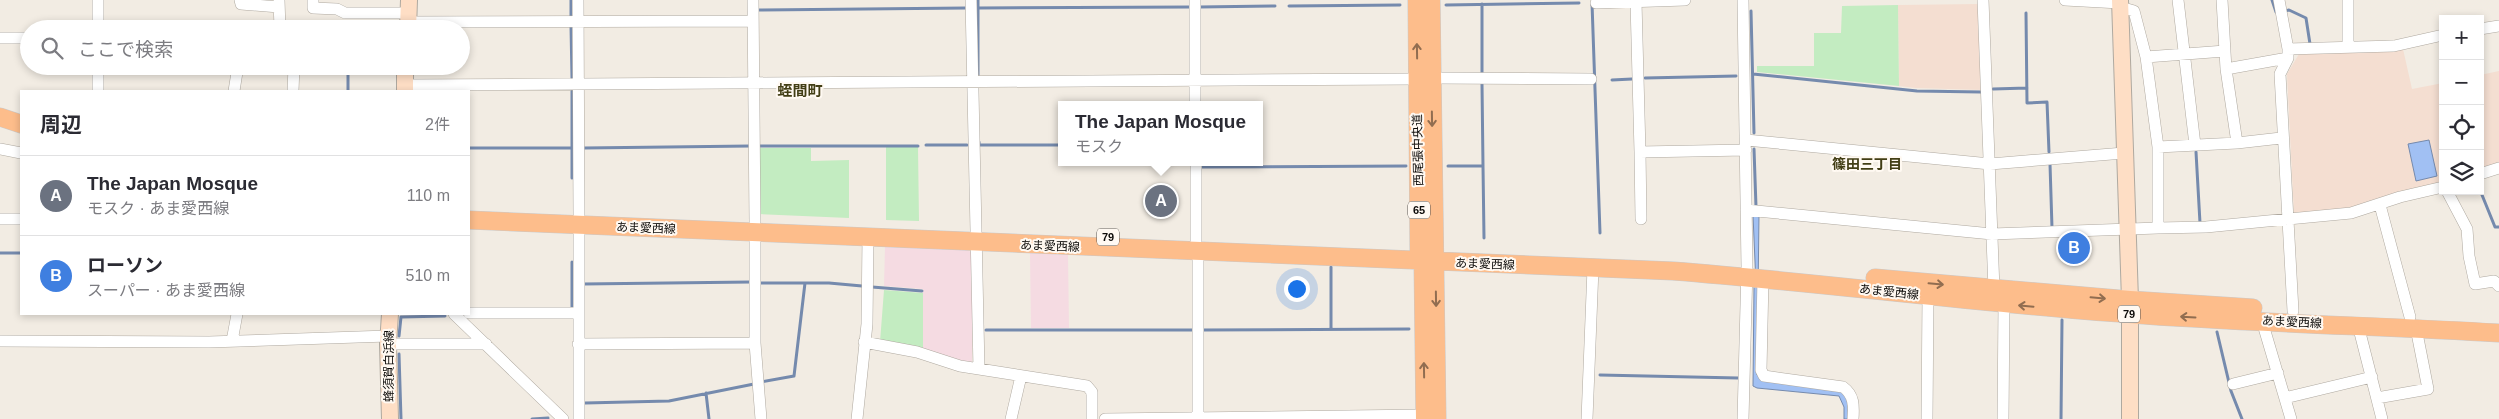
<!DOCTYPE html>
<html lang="ja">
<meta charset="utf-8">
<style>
body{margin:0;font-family:Arial,"Noto Sans JP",sans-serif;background:#f7f7f7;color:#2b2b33}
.controls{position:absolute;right:15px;top:15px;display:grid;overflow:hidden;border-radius:0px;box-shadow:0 2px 8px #0003}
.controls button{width:45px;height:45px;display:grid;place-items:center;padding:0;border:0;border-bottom:1px solid #e1e1e2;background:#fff;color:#2b2b33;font:25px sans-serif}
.you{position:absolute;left:1296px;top:288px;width:18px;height:18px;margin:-12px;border:4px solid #fff;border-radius:50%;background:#1a73e8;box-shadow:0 0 0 8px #1a73e833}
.badge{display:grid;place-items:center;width:32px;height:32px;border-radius:50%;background:#b45309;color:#fff;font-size:16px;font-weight:700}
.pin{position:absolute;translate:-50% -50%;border:2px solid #fff;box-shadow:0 1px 5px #0006}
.popup{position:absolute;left:1058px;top:101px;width:205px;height:65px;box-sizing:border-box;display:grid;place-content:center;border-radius:0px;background:#fff;filter:drop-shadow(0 1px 4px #0005);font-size:16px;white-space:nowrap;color:#7c7c81}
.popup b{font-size:19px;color:#2b2b33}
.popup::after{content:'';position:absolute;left:50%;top:100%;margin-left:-10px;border:10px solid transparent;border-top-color:#fff}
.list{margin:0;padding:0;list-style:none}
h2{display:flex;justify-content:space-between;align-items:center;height:65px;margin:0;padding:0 20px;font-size:21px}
h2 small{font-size:16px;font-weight:400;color:#7c7c81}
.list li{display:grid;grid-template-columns:32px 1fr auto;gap:15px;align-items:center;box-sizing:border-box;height:80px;padding:0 20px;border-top:1px solid #e1e1e2}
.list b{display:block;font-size:19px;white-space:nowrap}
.list p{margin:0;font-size:16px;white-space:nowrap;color:#7c7c81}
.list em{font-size:16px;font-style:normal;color:#7c7c81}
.icon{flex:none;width:28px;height:28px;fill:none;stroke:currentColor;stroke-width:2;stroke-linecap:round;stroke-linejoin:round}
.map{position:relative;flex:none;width:2499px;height:419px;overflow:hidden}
.search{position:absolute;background:#fff;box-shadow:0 2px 8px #0003;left:20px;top:20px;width:450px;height:55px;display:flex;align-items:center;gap:12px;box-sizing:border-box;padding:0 18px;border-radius:28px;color:#7c7c81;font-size:19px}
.panel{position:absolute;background:#fff;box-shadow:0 2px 8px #0003;left:20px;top:90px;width:450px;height:225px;border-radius:0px}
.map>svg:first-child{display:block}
.commercial{fill:#f5dbe2}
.education{fill:#f4ded1}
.green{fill:#c3ecc1}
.water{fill:#a1c0f3;stroke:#758aad}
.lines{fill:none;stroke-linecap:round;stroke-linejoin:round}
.stream{stroke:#758aad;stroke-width:3}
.street-casing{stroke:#afa9a0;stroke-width:12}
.secondary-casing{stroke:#afa9a0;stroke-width:18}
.primary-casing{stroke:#cac9c9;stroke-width:19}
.street{stroke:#fff;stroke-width:11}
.secondary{stroke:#fedec5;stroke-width:16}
.primary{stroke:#fdbd8b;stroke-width:18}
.oneway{stroke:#916d50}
.labels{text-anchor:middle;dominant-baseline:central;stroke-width:4;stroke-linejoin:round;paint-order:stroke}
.shield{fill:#fff9f2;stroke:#56524f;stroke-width:1}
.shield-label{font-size:11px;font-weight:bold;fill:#0d0b09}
.street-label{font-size:12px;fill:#0d0b09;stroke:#fff9f2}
.neighbourhood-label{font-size:14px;font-weight:bold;fill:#423e15;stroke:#fff9f2}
.quarter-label{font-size:15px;font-weight:bold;fill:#423e15;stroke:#fff9f2}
</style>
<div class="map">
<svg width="2499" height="419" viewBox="0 0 2499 419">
<rect width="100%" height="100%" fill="#f2ece3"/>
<path class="commercial" d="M885,247L968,250L973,254L972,365L923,350V289L884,286Z
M1030,253L1068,255L1069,328H1031Z"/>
<path class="education" d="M1980,4L1983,90L1916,88L1899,86L1898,5Z
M2403,49L2412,89L2443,83V183L2350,210L2294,215L2287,74L2299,54Z
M2499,71V165L2480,171V75Z"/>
<path class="green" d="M1898,5L1899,86L1757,72V66H1814V33H1841L1842,6Z
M886,147H918L919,221L886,220Z
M757,148H811V161L849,160V218L759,214Z
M884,290L923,293V350L880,342Z"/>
<path class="water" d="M2429,140L2437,176L2416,181L2408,144Z
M1753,215H1759L1757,375L1763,381L1836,388L1847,395L1849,419H1844V407L1839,396L1757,388L1753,386L1754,287L1756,285Z"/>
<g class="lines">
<path class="stream" d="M571,0V16
M978,0V75
M2272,0L2276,12
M1592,3L1600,233
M1446,5L1579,3
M1289,6L1400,5
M1199,7L1275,6
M757,8V10L966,8
M978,8L1191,7
M1751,11L1754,133
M2285,11L2289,10L2306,18L2310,44
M2026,13L2027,103L2047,102L2049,152
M571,26L572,78
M1482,73V4
M1753,74L1917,91L1981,92
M1645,78L1736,76
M1612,80L1632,79
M1482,84L1483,166
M1993,89L2027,88
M348,91V66
M572,91V178
M979,142V145H1062
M926,145H967
M758,146H918
M469,148H572
M584,148L750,146
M1754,149L1756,207
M2196,152L2200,223
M2050,164L2052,228
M1201,165V167L1406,166
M1448,166H1483L1484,238
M2480,190L2495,227H2499
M0,253H21
M1331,267V329
M759,283H829L862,286
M583,284L751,282
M872,287L922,291
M572,309V262
M986,330H1194
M1202,330L1409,329
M2217,332L2231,391L2242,419
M399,336L401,317L445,316
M399,354L401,419
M1600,375L1738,378
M761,382L794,376L805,283
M706,393L709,419
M585,403L669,401L754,384
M532,419L548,418
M2061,419L2062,320"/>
<g class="street-casing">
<path id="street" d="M98,0V29
M240,0L241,4L279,7
M279,0L280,29
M313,0V8L337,9L345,13H408
M578,0L579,215
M753,0L755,222
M971,0L979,369
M1195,0V105
M1743,0L1747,267L1743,419
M1983,0L1994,290
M2065,0L2120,3
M2178,0L2195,145
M2222,0L2226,69L2237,143
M2279,0L2288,49V58L2280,74L2293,311
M2348,0V47
M1636,2L1640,152L1746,150
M1596,3L1685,0
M408,22L753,21
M2480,29L2499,26
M0,38H29
M2288,49L2394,46L2443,35
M2146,57L2225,51
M2226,69L2288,58
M1432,78L1591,79
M405,85L1417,79
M98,91V66
M234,91L238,66
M293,91L294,66
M1746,140L1990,164L2124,153
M2158,147L2237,143L2281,138
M0,149L21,153
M1640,152L1641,219
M1196,162V241
M2480,174L2499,168
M2447,191L2467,229L2469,256L2475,284L2494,281L2499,286
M2380,205L2410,317
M1746,210L1992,234L2158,228V147L2146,57L2134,11L2120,7
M0,219H21
M2158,228L2206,227L2351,213L2400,197L2443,187
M755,233V343L761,419
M1198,252V418
M1763,279L1761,370L1764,376L1843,387C1854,395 1854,405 1853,419
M469,313H578
M454,314L563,419
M2262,321L2291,419
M2358,325L2382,419
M0,341L209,342L388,336
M232,341L237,314
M864,342L917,352L960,366L1087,386L1092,392V419
M388,344H486
M578,344L755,343
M2233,384L2278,373
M2285,398L2372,377
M2377,398L2428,389L2416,328
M579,419V225
M857,419L867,324L868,238
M1011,419L1021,376
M1105,419L1425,415
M1587,419L1593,268
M1927,419L1928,296
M2003,419L2004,304"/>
</g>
<g class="secondary-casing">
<path id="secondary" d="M2120,0L2130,300V419
M408,29L409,0
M405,91V66
M390,314L388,344L390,419"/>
</g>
<g class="primary-casing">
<path id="primary" d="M1417,0L1419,250L1423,262L1425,419
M1431,0L1437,419
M0,117L21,124
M469,220L1673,271C1825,283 1976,303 2129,314C2252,323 2376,326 2499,333
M1875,278L2130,300L2253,308"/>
</g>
<use href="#street" class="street"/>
<use href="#secondary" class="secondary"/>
<use href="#primary" class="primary"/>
</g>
<defs><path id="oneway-shaft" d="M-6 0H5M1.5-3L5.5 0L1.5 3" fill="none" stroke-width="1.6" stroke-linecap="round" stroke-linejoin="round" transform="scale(1.25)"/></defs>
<g class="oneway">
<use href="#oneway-shaft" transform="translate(1417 51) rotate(-91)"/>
<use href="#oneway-shaft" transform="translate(1432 119) rotate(89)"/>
<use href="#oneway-shaft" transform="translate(1936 284) rotate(5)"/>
<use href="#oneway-shaft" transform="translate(2098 298) rotate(5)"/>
<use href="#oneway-shaft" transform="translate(1436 299) rotate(89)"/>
<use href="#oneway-shaft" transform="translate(2026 306) rotate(-175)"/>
<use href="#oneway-shaft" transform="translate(2188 317) rotate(-177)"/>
<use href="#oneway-shaft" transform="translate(1424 370) rotate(-91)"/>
</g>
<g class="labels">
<g class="shield">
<rect x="1408" y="201.5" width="22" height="17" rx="4"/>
<rect x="1097" y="228.5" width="22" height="17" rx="4"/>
<rect x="2118" y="305.5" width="22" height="17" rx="4"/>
</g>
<g class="shield-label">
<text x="1419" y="210">65</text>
<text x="1108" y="237">79</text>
<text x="2129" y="314">79</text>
</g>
<g class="street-label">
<text transform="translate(1418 150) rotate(-91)">西尾張中央道</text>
<text transform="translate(646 228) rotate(2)">あま愛西線</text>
<text transform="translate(1050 246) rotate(2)">あま愛西線</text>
<text transform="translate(1485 264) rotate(2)">あま愛西線</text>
<text transform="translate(1889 292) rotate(6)">あま愛西線</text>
<text transform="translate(2292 322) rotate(3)">あま愛西線</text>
<text transform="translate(389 366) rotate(-90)">蜂須賀白浜線</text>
</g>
<g class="neighbourhood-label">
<text x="1867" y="164">篠田三丁目</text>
</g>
<g class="quarter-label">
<text x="800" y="90">蛭間町</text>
</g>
</g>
</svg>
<div class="controls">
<button>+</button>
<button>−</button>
<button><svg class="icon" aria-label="locate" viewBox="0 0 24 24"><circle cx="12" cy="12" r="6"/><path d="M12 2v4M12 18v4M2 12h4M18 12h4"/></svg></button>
<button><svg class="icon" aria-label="layers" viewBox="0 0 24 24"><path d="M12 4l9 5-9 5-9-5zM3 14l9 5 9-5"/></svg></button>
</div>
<div class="you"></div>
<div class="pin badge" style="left:1161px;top:201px;background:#6b7280">A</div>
<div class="popup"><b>The Japan Mosque</b>モスク</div>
<div class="pin badge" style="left:2074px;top:248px;background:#3f7fe0">B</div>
<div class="search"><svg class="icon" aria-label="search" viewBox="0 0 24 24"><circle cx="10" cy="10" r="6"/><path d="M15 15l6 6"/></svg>ここで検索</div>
<section class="panel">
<h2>周辺<small>2件</small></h2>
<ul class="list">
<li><span class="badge" style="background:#6b7280">A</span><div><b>The Japan Mosque</b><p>モスク · あま愛西線</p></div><em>110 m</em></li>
<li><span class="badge" style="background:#3f7fe0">B</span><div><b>ローソン</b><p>スーパー · あま愛西線</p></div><em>510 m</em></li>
</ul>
</section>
</div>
